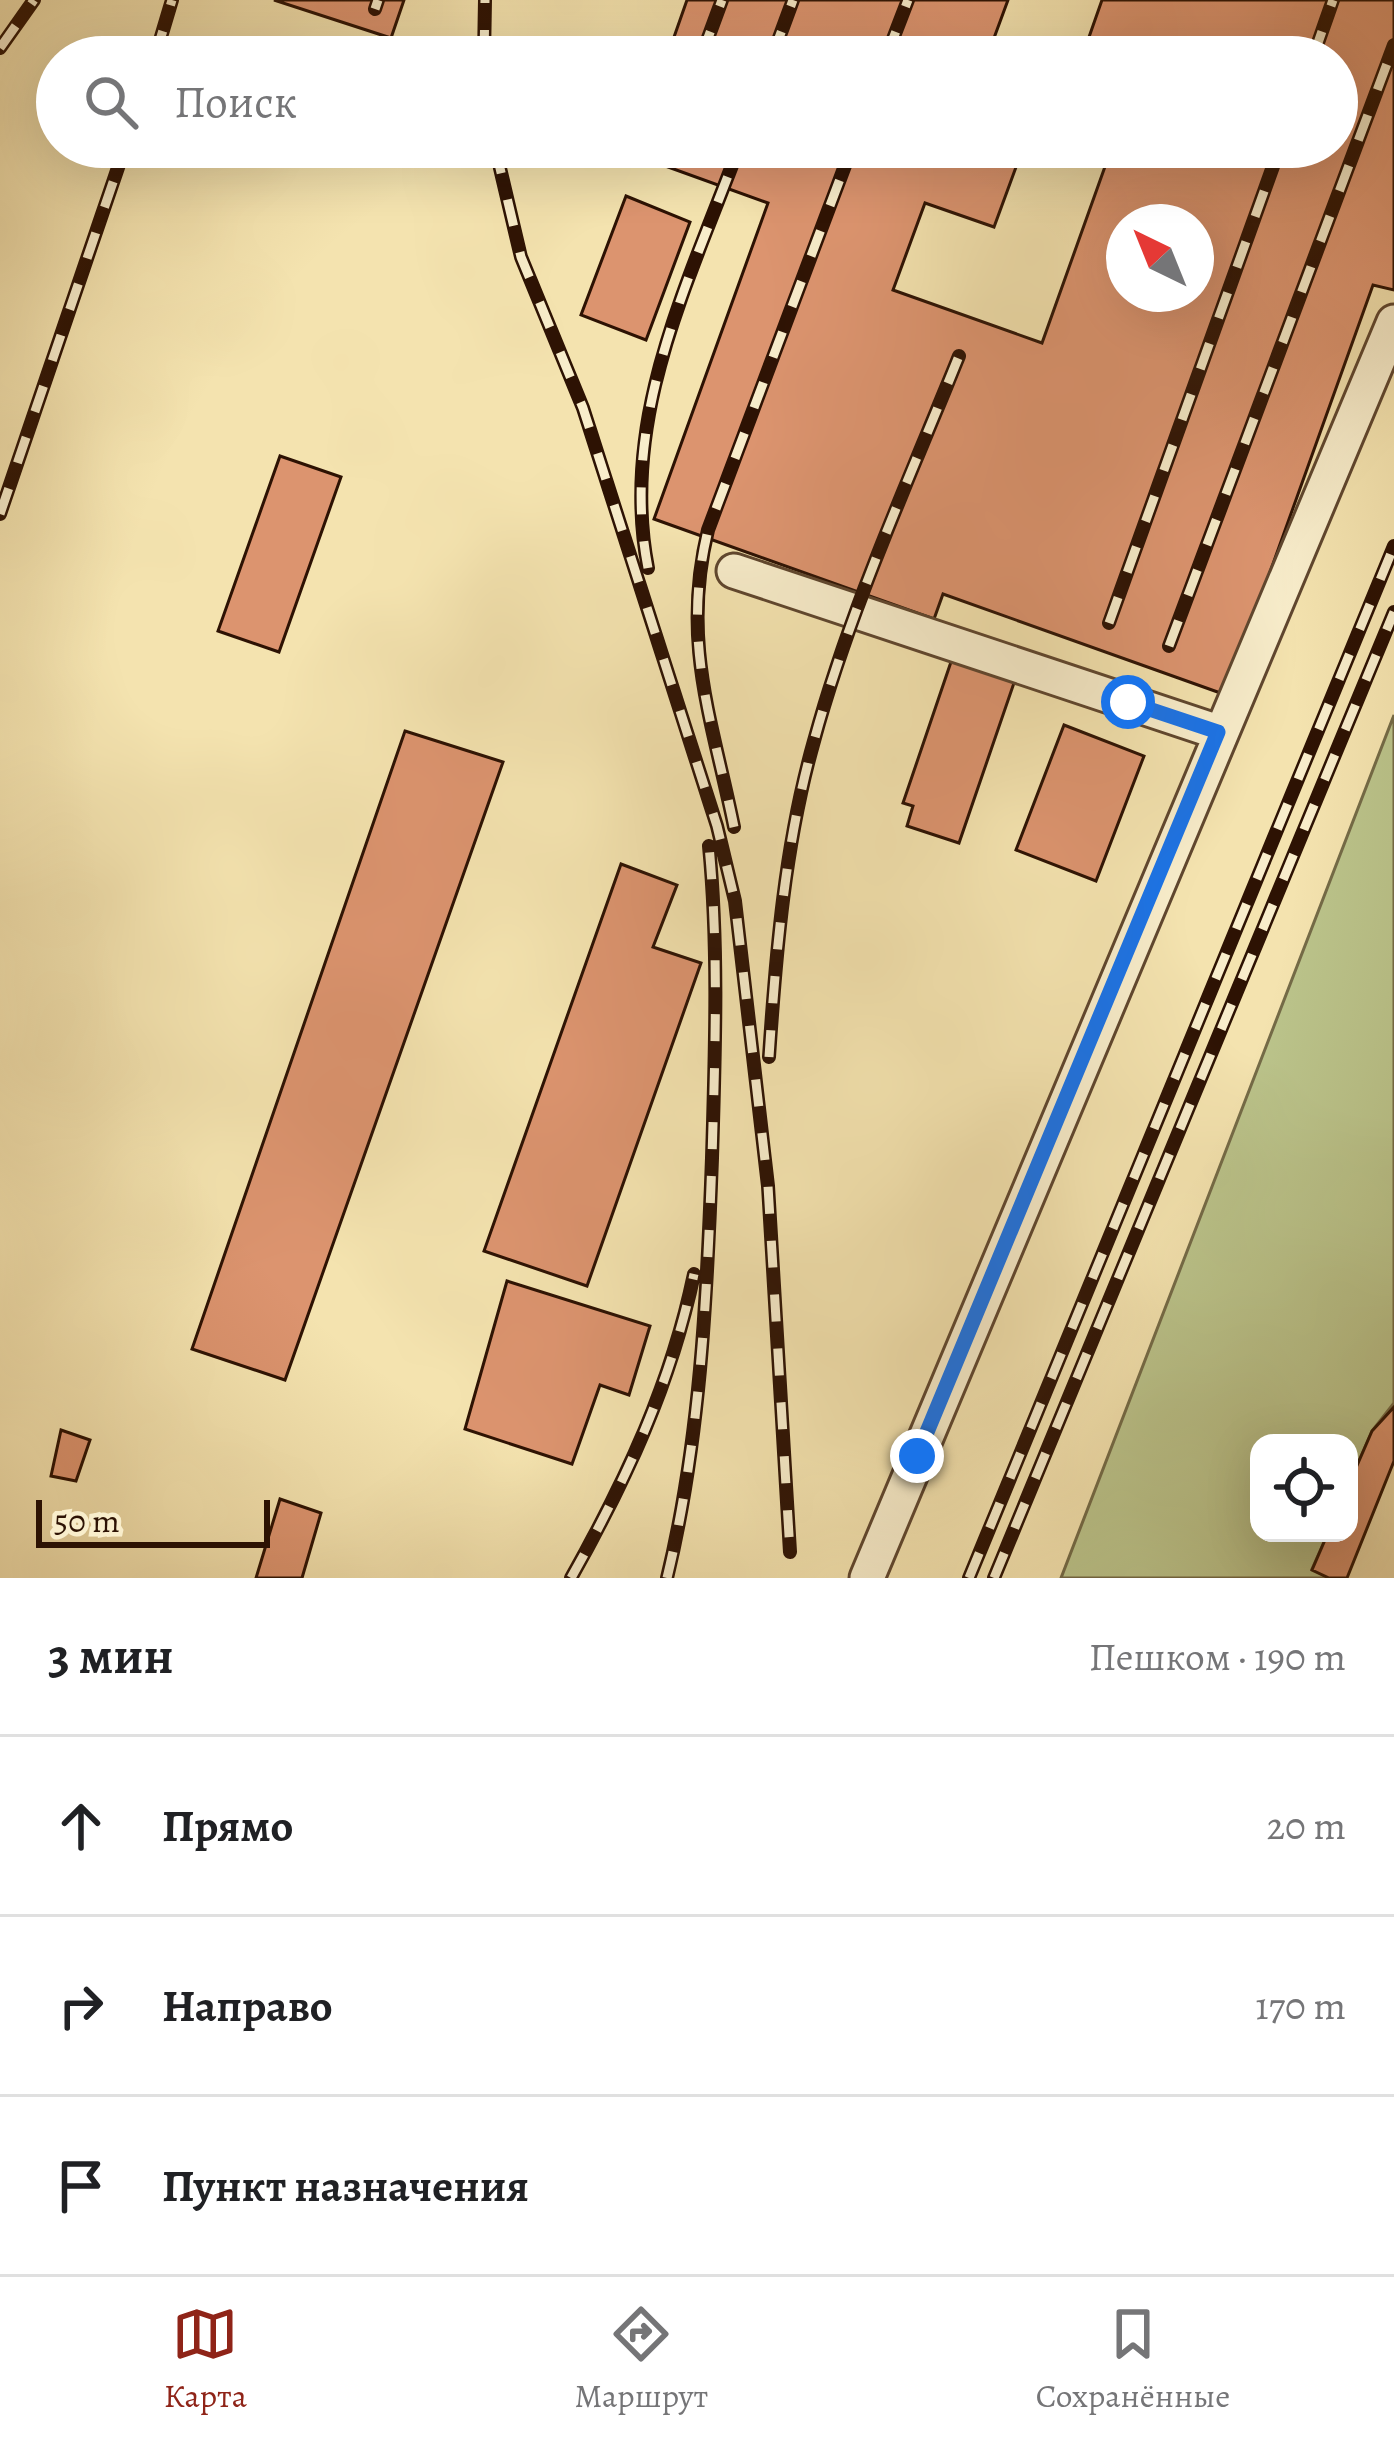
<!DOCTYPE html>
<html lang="ru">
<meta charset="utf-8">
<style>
body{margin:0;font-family:Alegreya,serif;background:#f2f2f2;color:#202124}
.controls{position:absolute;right:36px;bottom:36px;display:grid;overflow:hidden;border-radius:24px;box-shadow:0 12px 48px #0002}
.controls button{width:108px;height:108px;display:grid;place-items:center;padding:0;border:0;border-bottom:3px solid #e0e0e0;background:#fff;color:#202124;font:60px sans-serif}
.compass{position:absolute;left:1106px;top:204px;width:108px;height:108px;border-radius:50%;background:#fff;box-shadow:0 12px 48px #0002;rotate:317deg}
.scale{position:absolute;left:36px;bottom:30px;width:234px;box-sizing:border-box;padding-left:12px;border:6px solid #2d1203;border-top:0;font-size:33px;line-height:42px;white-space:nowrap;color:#2d1203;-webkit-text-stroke:9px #f8edcb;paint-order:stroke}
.stop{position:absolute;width:36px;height:36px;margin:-27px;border:9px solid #1a73e8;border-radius:50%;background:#fff}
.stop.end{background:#1a73e8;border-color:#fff;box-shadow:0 3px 12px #0008}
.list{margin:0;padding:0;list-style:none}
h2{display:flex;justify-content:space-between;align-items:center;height:156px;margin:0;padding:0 48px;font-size:51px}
h2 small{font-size:39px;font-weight:400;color:#757577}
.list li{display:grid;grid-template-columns:78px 1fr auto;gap:36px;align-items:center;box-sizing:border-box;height:180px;padding:0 48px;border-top:3px solid #e0e0e0}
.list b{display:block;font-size:45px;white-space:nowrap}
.list em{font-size:39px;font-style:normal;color:#757577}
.icon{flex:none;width:66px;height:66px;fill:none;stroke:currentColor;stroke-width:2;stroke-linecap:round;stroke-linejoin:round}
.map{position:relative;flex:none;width:1394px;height:1578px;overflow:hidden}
.search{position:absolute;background:#fff;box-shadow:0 12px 48px #0002;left:36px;right:36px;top:36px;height:132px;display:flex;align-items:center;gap:30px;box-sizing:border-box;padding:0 42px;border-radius:66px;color:#757577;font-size:45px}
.sheet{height:696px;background:#fff}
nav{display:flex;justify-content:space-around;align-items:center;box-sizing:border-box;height:168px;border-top:3px solid #e0e0e0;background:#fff;font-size:33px;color:#757577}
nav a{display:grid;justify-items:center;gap:6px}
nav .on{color:#8f2418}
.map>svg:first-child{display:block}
.green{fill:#bbc48b;stroke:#746b47;stroke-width:3}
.building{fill:#dc946f;stroke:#2d1203;stroke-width:3;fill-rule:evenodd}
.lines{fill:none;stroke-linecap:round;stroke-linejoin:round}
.minor-casing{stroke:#5f462e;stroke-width:39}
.minor{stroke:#f8edcb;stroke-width:33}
.rail-casing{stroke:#2d1203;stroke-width:14}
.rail{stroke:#f8edcb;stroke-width:9;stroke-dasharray:27;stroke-linecap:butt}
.route{stroke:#1a73e8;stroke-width:15}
</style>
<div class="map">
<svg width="1394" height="1578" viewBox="0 0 1394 1578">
<rect width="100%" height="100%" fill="#f4e3af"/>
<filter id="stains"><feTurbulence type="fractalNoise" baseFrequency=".00167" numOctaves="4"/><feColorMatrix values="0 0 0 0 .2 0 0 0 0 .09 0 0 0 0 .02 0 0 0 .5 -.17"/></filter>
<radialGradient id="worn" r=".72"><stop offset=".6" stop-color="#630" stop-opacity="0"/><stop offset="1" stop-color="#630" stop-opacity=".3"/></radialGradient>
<path class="green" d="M1394,715V1403L1372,1431L1349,1484V1443H1259V1533H1328L1312,1569L1329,1578H1061Z"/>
<path class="building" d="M274,0H404L391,38Z
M687,0H1008L987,57H667Z
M1102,0H1394V290L1373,285L1226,695L943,594L934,619L654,519L768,203L632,154L634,147H986L1019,159L994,227L925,203L893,290L1042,343L1112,147H1337V57H1082ZM1124,222H1196V294H1124Z
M626,196L690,222L646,340L581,315Z
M280,456L341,477L279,652L218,631Z
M952,659L1015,680L959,843L907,826L913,806L903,803Z
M1064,725L1144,756L1096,881L1016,850Z
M405,731L503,762L285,1380L192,1349Z
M621,864L677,885L653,947L701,963L587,1286L484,1251Z
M507,1281L650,1326L629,1395L600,1385L572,1464L465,1429Z
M1394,1407V1461L1347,1578H1329L1312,1570L1328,1533H1349V1484L1372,1431Z
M61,1430L90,1440L76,1481L51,1476Z
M280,1499L321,1513L302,1578H256Z"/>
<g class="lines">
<g class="minor-casing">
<path id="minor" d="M734,571L1218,732
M867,1578L1394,322"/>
</g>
<use href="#minor" class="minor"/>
<g class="rail-casing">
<path id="rail" d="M375,9L378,0
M0,48L34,0
M155,57L172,0
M484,57L485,0
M701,57L722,0
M772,57L793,0
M886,57L908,0
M1313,57L1333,0
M495,147L521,257L583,408L717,826L735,901L768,1186L790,1552
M0,514L125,147
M648,568C619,419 688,284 739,147
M1109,623L1280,147
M1169,646L1394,45
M734,827C712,719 681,642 708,530L852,147
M769,1057C776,952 785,843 814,741C850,609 908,482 959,356
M571,1578C626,1480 671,1384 694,1274
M667,1578C700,1442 707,1298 712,1158C715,1054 719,950 709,846
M969,1578L1394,546
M994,1578L1394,612"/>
</g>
<use href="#rail" class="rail"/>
</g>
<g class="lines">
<path class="route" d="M917,1456L1218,732L1128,702"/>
</g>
<rect width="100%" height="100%" filter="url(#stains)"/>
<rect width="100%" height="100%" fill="url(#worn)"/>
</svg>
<div class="controls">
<button><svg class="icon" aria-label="locate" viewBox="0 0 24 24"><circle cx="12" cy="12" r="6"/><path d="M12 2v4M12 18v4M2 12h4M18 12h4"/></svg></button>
</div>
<svg class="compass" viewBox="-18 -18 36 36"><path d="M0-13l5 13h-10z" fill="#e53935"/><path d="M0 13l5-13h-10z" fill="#757577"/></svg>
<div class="scale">50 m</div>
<div class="stop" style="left:1128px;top:702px"></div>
<div class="stop end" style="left:917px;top:1456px"></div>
<div class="search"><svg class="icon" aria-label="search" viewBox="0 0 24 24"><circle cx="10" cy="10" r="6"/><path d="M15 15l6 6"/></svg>Поиск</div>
</div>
<section class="sheet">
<h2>3 мин<small>Пешком · 190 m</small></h2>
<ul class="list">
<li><svg class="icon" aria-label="ahead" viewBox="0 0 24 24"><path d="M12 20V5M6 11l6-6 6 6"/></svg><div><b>Прямо</b></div><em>20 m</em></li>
<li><svg class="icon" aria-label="right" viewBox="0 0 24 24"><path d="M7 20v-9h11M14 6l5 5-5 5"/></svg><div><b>Направо</b></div><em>170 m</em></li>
<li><svg class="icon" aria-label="arrive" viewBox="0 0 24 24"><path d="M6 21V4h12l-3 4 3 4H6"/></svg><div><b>Пункт назначения</b></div></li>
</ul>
</section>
<nav>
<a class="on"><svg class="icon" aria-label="map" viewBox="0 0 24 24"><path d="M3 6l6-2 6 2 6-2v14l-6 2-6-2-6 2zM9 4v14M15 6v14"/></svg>Карта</a>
<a><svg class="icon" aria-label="directions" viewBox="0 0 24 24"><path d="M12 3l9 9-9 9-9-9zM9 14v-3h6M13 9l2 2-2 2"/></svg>Маршрут</a>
<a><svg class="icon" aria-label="saved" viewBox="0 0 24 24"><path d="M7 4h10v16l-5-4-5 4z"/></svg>Сохранённые</a>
</nav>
